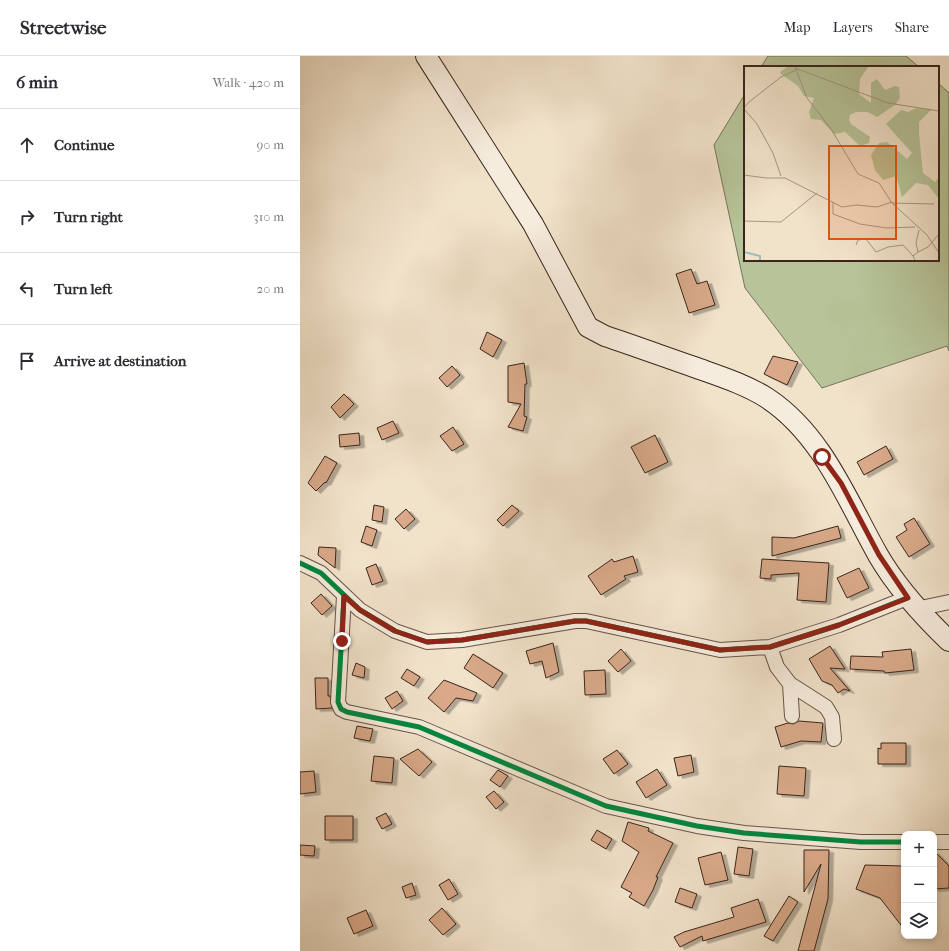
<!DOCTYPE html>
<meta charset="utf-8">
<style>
body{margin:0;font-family:"IM FELL French Canon",serif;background:#f2f2f3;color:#2b2b33}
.controls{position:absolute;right:12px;bottom:12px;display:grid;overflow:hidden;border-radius:8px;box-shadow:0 2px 6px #0003}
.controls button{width:36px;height:36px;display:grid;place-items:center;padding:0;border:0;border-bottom:1px solid #e1e1e2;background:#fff;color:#2b2b33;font:20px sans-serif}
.stop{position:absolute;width:12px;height:12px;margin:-9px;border:3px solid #8f2418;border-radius:50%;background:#fff}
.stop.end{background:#8f2418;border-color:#fff;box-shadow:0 1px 4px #0008}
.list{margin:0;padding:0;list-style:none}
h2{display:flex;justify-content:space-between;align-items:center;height:52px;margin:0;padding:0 16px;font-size:17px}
h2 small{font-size:13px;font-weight:400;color:#7c7c81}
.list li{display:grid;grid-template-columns:26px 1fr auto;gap:12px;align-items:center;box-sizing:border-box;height:72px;padding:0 16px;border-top:1px solid #e1e1e2}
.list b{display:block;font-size:15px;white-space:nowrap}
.list em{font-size:13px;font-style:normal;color:#7c7c81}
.icon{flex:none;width:22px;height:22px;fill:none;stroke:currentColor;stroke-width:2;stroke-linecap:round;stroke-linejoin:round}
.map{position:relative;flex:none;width:649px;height:895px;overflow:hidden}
header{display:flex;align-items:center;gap:24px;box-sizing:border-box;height:56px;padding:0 20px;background:#fff;border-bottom:1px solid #e1e1e2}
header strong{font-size:19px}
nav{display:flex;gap:22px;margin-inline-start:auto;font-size:14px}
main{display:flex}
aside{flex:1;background:#fff}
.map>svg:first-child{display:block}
.green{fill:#b7c499;stroke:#78745a}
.building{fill:#d9a989;stroke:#3a251b;filter:url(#shadow)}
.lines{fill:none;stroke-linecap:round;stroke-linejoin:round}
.minor-casing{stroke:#685447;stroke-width:16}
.secondary-casing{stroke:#3a251b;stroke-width:22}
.minor{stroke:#f6ecdd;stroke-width:14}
.secondary{stroke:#f6ecdd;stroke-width:20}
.cycleway-casing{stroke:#f6ecdd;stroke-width:8}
.cycleway{stroke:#00873e;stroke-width:5}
.route{stroke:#8f2418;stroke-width:5}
.inset-river{fill:none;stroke:#9bbeb4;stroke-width:2}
.inset-road{fill:none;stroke:#a89684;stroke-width:1}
.view{fill:#df560d;fill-opacity:0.15;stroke:#df560d;stroke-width:2}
.inset-edge{fill:none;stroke:#3a251b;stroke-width:2}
</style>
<header>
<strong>Streetwise</strong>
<nav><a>Map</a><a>Layers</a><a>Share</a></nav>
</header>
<main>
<aside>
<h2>6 min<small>Walk · 420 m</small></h2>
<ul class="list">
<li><svg class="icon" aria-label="ahead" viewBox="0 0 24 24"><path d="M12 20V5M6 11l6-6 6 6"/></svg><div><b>Continue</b></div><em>90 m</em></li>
<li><svg class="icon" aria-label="right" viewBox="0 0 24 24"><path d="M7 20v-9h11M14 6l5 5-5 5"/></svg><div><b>Turn right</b></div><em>310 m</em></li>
<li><svg class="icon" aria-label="left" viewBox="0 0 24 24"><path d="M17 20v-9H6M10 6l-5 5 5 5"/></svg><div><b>Turn left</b></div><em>20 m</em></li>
<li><svg class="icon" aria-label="arrive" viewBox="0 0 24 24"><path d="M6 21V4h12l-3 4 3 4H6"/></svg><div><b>Arrive at destination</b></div></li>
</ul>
</aside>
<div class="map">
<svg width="649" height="895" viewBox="0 0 649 895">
<defs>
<filter id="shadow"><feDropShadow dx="4.5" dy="2.5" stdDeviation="0" flood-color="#0004"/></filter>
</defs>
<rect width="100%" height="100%" fill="#f1e2ca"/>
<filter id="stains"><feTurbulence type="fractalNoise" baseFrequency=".005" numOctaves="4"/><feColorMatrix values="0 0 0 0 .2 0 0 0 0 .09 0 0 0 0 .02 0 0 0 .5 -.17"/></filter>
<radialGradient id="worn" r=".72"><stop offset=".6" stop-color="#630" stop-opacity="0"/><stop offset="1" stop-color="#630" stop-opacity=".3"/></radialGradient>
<path class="green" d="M468,0H606L619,11H461Z
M638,27L649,37V295L647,290L522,332L445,232L414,89L445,38V204H638Z"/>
<path class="building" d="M391,213L397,228L407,225L415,249L389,257L376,218Z
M187,276L202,284L193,301L180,293Z
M473,300L498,306L487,329L464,318Z
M224,307L227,328H225L224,360L227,361L223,375L208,371L221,348L208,346V310Z
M152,310L160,319L147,331L139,322Z
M44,338L54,348L40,362L31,351Z
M93,365L99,377L82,384L77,372Z
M153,371L164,388L152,395L140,380Z
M59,377L60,389L40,391L39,379Z
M355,379L368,406L345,417L331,391Z
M586,390L593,403L564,419L557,406Z
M25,400L37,407L26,427L25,426L16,435L8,427Z
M74,449L84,451L82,466L72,464Z
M212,449L219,455L203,470L197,464Z
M106,453L115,463L104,473L95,463Z
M614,462L630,488L609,501L596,481L607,474L604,468Z
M66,470L77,474L72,490L61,486Z
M538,470L541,482L472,500V481L494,482Z
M19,491L36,492L35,512L18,499Z
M333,500L338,516L324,520L326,523L301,539L288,520L312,503L314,506Z
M462,503L529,507L526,546L497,544L499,517L471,519V523L460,522Z
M76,508L83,525L72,529L66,512Z
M559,512L569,532L547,542L537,522Z
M21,538L32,550L22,559L11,547Z
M253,587L259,616L246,622L242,605L230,608L226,595Z
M530,590L545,613L530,612L550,635L544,633L538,637L532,629L522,625L509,603Z
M321,593L331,605L318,616L308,605Z
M611,593L614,614L585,617L584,615L550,613L551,600L583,601L582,596Z
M173,598L203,617L193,632L164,612Z
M56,607L65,611L64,622L52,619Z
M107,613L120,621L114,630L101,622Z
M305,614L306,638L285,639L284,615Z
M15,622H28V640H30L32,652L16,653Z
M144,624L177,637L173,645L156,642L144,656L128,642Z
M97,635L103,645L92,653L85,642Z
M499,665L523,667L521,686L501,685L481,691L475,671L488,667L493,668Z
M57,670L73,673L70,685L54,682Z
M581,687H606V708H578V692L581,693Z
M118,693L132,706L119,720L100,703Z
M317,694L328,708L314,718L303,703Z
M391,699L394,716L378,720L374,702Z
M74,700L94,702L92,727L71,725Z
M479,710L506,712L504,740L477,738Z
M357,713L367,729L346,742L336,726Z
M198,714L208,720L200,731L190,724Z
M14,715L16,736L0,738V716Z
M194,735L204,746L196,753L186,741Z
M86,757L92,768L82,773L76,762Z
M25,760H53V784H25Z
M328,766L349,772L348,775L373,787L356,821H358L353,834L344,850L329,841L332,837L321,831L339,796L322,785Z
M297,774L312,783L306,793L291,784Z
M0,789L15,790L14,800L0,799Z
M438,791L453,793L449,820L434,818Z
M504,794H529L528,843L514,895H498L521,808L504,836Z
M634,795L649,810V832L634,833Z
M421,796L428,824L405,829L398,802Z
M565,809L604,810V873L580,842L556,833Z
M149,823L158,838L148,844L139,829Z
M112,827L116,839L106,842L102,831Z
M380,832L397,838L392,852L375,846Z
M489,840L498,846L473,885L464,880Z
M458,843L466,866L403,885L402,880L380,891L374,881L384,876L434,861L431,852Z
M142,852L156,868L143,879L129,864Z
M66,854L73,870L54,878L47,862Z"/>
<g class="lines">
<g class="minor-casing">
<path id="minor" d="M0,507L21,517L60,554L95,575L127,586L162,584L275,565H286L420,594L470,591L539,569L607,542
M44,540L38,646L41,653L47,656L119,671L306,750L397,770L444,777L561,786H604
M616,553L649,546
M470,591L477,611L490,628L492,660
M490,628L526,651L532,661L534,683
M634,786H649"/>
</g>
<g class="secondary-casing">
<path id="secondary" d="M126,0L233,168L288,271L305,280C335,290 365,301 394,311C419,320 445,328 467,342C522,378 547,444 578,499C597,532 622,559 649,585"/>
</g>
<use href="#minor" class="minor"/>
<use href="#secondary" class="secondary"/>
<g class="cycleway-casing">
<path id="cycleway" d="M0,507L21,517L60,554L95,575L127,586L162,584L275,565H286L420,594L470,591L539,569L607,542
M44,540L38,646L41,653L47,656L119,671L306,750L397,770L444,777L561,786H604"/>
</g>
<use href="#cycleway" class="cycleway"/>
</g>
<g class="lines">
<path class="route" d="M42,585L44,540L60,554L95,575L127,586L162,584L275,565H286L420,594L470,591L539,569L608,542L579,499L541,427L522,401"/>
</g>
<g transform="translate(444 10)">
<rect width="195" height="195" fill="#f1e2ca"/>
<path d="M43,1H124L116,13L115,28L127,37V17L133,13L141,24L151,20L155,21L156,32L151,39L133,51L124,46H112L106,49L105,54L107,58L126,71L125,77L116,80L101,66L90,68L77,54L67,53L65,46L70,32L60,30L54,20L37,8L36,6ZM173,42L188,43L175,56V68L179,107L191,116L195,111V133L184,119L172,117L158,131L152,110L139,114L131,104L127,89L135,77L143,76L163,93L168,87L142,58L157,44L164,46Z" fill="#b7c499"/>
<path class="inset-river" d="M0,186L16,190V194"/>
<path class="inset-road" d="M51,1L63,32L87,63L114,108L135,117L148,137L183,169L195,187M51,2L144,37L195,45M0,42L5,36L37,11L52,4M0,43L13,58L29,87L37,110M0,109L22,112H41L98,141L113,139L133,141L148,136M89,136V148L116,158L143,162L171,161M148,137L190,138M0,155L37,156L73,127M112,179L114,174L122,173L132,186L144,181L159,179L169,190M174,186L184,181L195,168M171,194L169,190L174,186L172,177L175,164"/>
<path class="view" d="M85,80H152V173H85Z"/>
<rect width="195" height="195" class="inset-edge"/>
</g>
<rect width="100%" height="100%" filter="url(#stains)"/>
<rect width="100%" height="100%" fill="url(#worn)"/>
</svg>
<div class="controls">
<button>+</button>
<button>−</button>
<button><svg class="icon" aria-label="layers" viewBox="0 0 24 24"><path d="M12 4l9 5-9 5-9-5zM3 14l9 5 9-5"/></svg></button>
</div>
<div class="stop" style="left:522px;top:401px"></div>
<div class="stop end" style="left:42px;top:585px"></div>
</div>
</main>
